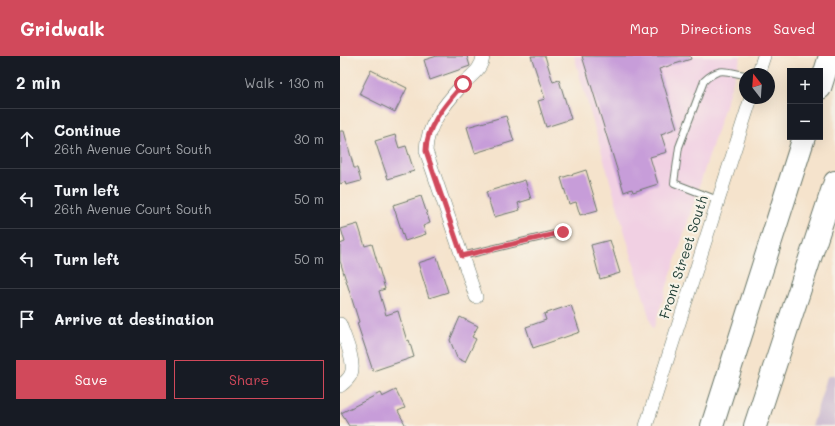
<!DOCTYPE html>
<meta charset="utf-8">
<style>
body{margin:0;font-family:Mali,sans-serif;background:#20242c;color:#f1f3f6}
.controls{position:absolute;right:12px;top:12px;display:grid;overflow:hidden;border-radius:0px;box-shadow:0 4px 16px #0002}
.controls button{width:36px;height:36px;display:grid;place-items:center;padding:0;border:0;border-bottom:1px solid #363941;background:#171b24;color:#f1f3f6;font:20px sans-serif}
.compass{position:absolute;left:399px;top:12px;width:36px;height:36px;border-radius:50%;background:#171b24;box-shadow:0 4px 16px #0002;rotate:343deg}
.stop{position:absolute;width:12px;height:12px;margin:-9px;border:3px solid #d1495b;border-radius:50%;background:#fff}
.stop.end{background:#d1495b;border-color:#fff;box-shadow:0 1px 4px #0008}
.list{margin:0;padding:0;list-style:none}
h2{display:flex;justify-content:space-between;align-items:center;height:52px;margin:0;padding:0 16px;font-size:17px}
h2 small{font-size:13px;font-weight:400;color:#9ea1a6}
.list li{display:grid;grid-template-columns:26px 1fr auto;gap:12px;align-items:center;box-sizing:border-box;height:60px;padding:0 16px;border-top:1px solid #363941}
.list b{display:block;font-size:15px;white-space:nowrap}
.list p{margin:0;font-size:13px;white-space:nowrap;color:#9ea1a6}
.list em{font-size:13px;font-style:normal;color:#9ea1a6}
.actions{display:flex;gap:8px;padding:12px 16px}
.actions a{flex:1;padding:9px 0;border:1px solid #d1495b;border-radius:0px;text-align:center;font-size:14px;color:#d1495b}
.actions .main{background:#d1495b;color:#fff}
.icon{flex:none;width:22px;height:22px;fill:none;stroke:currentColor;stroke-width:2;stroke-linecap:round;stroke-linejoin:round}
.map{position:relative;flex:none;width:495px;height:370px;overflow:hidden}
header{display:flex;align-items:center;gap:24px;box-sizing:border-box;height:56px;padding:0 20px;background:#d1495b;color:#fff}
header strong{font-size:19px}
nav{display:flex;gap:22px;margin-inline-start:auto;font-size:14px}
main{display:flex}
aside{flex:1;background:#171b24}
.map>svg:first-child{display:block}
.built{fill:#f1d0e3}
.industrial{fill:#cebed1}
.building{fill:#c79dd9}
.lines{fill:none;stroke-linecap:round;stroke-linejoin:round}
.service-casing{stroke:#6a7769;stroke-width:8}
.minor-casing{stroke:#6a7769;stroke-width:14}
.motorway-casing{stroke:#6a7769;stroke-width:24}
.service{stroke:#fff;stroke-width:6}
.minor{stroke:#fff;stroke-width:13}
.motorway{stroke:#fff;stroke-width:22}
.route{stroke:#d1495b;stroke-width:5}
.labels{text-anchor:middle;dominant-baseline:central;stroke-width:4;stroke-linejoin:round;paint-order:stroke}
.street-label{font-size:14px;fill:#1f3d34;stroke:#f7f3e8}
</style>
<header>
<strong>Gridwalk</strong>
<nav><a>Map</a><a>Directions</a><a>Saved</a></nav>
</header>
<main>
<aside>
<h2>2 min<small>Walk · 130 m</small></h2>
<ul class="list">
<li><svg class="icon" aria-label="ahead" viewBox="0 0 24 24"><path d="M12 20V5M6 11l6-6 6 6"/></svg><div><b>Continue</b><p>26th Avenue Court South</p></div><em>30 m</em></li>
<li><svg class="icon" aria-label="left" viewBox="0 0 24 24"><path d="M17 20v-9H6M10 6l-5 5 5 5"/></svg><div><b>Turn left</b><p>26th Avenue Court South</p></div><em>50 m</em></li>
<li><svg class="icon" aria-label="left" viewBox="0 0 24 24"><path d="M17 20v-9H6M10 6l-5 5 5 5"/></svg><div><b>Turn left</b></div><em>50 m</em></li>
<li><svg class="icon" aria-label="arrive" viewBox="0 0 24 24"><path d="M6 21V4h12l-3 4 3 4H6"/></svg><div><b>Arrive at destination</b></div></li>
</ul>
<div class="actions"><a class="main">Save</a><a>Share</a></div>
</aside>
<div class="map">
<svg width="495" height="370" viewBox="0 0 495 370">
<rect width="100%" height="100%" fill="#f7f3e8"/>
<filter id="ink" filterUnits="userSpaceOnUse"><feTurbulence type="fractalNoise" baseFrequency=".025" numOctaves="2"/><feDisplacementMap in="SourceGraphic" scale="8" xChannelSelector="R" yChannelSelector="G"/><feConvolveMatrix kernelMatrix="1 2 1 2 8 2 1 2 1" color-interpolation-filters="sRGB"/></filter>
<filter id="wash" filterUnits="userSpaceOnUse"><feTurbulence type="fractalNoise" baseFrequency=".012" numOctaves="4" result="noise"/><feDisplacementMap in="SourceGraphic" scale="16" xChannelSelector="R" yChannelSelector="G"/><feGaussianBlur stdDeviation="0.9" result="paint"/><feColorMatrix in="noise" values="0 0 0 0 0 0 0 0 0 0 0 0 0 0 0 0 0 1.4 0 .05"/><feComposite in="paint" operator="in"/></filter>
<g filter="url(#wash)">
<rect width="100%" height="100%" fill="#f5e3cc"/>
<path class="built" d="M234,0H401L313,274Z"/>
<path class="industrial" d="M495,318V370H472L487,321Z"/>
<g id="blocks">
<path class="building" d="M97,0H127L130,10L90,24L84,4Z
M191,0H205L213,26L219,24L231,63L206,71L198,45L205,43Z
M242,0H350L351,3L319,13L337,72L321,78L327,96L310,101L318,128L293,136L292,133L284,136Z
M31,14L67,32L55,56L19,38Z
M166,60L174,85L135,97L127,71Z
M0,75H4L14,112H17L21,125L6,129L5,126L0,128Z
M55,79L59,92L66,90L74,115L48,123L35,85Z
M246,114L258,154L240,159L236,146L229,148L221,122Z
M185,124L191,143L178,147L180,154L154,161L146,136Z
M81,140L90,167L83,170L86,178L65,185L53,149Z
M18,168L25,190L32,188L45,233L39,235L46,259L58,255L67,285L69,284L74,301L33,315L17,267L19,266L0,205V188L5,186L1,173Z
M270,184L280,217L260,223L251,189Z
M97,201L108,236L89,242L78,207Z
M231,249L240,276L193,292L186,271L206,264L204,258Z
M120,261L138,270L132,281L136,283L125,306L117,302L110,284Z
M56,334L65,352L58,355L66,370H9L1,357L40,337L42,341Z"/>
</g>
</g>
<g filter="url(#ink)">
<use href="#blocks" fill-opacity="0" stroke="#6a7769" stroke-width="1"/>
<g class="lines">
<g class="service-casing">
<path id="service" d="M378,144L334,127L339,91L364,25C380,10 386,16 405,19
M122,200L223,176"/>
</g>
<g class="minor-casing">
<path id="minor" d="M418,18L424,0
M136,241L86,95C86,70 106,47 122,29C130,20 142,14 143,0
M0,268C4,280 16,306 11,318C9,323 4,327 0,330
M306,370L411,42"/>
</g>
<g class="motorway-casing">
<path id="motorway" d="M480,32L490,0
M372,370L464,81
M415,370L495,126"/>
</g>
<use href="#service" class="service"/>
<use href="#minor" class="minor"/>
<use href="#motorway" class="motorway"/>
</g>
</g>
<g class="lines" filter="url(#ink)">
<path class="route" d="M123,28C107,47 86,69 86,95L122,200L223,176"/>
</g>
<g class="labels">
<g class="street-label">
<text transform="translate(343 201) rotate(-72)">Front Street South</text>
</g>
</g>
</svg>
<div class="controls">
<button>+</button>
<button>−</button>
</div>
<svg class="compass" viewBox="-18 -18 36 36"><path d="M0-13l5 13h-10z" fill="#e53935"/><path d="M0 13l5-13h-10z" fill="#9ea1a6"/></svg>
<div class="stop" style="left:123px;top:28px"></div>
<div class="stop end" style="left:223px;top:176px"></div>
</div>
</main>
